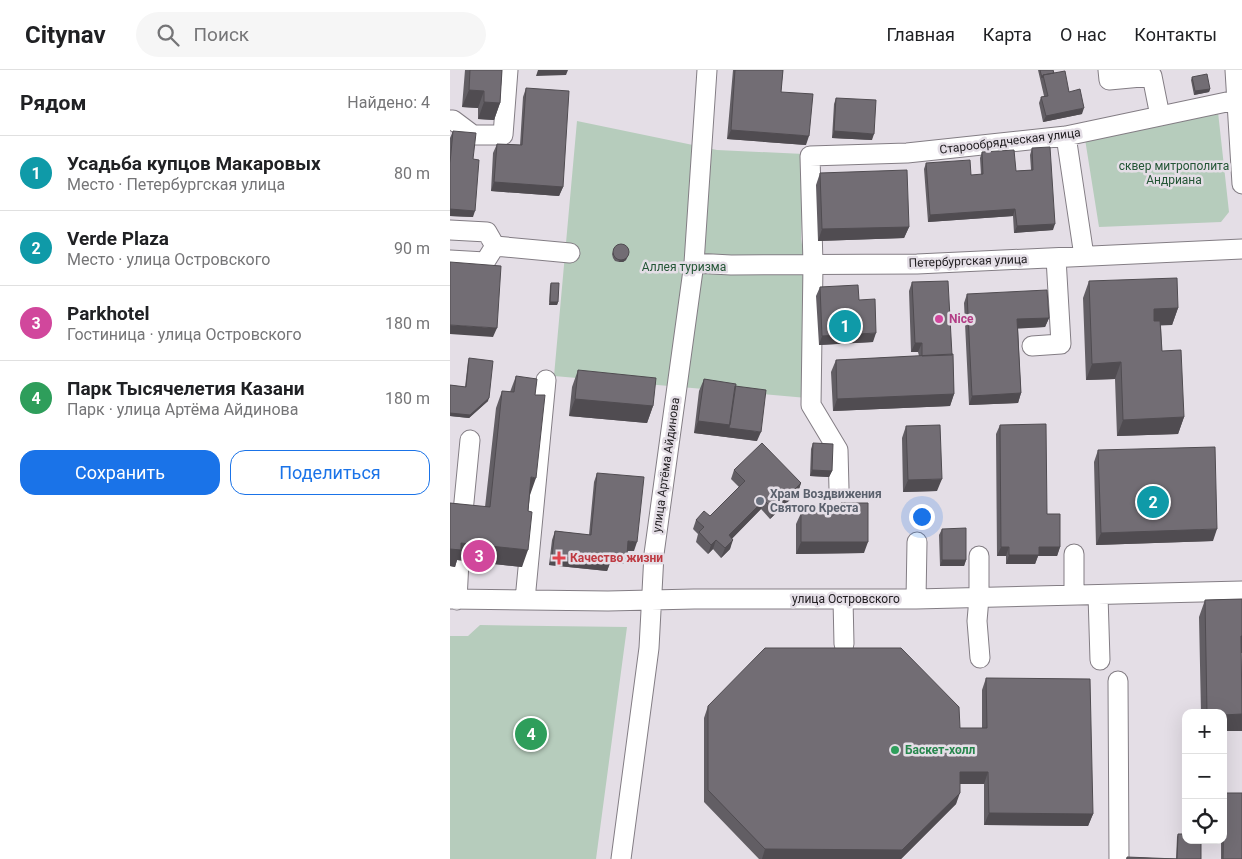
<!DOCTYPE html>
<html lang="ru">
<meta charset="utf-8">
<style>
body{margin:0;font-family:Roboto,sans-serif;background:#f6f6f6;color:#202124}
.controls{position:absolute;right:15px;bottom:15px;display:grid;overflow:hidden;border-radius:10px;box-shadow:0 5px 20px #0002}
.controls button{width:45px;height:45px;display:grid;place-items:center;padding:0;border:0;border-bottom:1px solid #e0e0e0;background:#fff;color:#202124;font:25px sans-serif}
.you{position:absolute;left:471px;top:446px;width:18px;height:18px;margin:-12px;border:4px solid #fff;border-radius:50%;background:#1a73e8;box-shadow:0 0 0 8px #1a73e833}
.badge{display:grid;place-items:center;width:32px;height:32px;border-radius:50%;background:#1a73e8;color:#fff;font-size:16px;font-weight:700}
.pin{position:absolute;translate:-50% -50%;border:2px solid #fff;box-shadow:0 1px 5px #0006}
.list{margin:0;padding:0;list-style:none}
h2{display:flex;justify-content:space-between;align-items:center;height:65px;margin:0;padding:0 20px;font-size:21px}
h2 small{font-size:16px;font-weight:400;color:#757577}
.list li{display:grid;grid-template-columns:32px 1fr auto;gap:15px;align-items:center;box-sizing:border-box;height:75px;padding:0 20px;border-top:1px solid #e0e0e0}
.list b{display:block;font-size:19px;white-space:nowrap}
.list p{margin:0;font-size:16px;white-space:nowrap;color:#757577}
.list em{font-size:16px;font-style:normal;color:#757577}
.actions{display:flex;gap:10px;padding:15px 20px}
.actions a{flex:1;padding:11px 0;border:1px solid #1a73e8;border-radius:15px;text-align:center;font-size:18px;color:#1a73e8}
.actions .main{background:#1a73e8;color:#fff}
.icon{flex:none;width:28px;height:28px;fill:none;stroke:currentColor;stroke-width:2;stroke-linecap:round;stroke-linejoin:round}
.map{position:relative;flex:none;width:792px;height:789px;overflow:hidden}
header{display:flex;align-items:center;gap:30px;box-sizing:border-box;height:70px;padding:0 25px;background:#fff;border-bottom:1px solid #e0e0e0}
header strong{font-size:24px}
nav{display:flex;gap:28px;margin-inline-start:auto;font-size:18px}
.search{width:350px;height:45px;background:#f6f6f6;display:flex;align-items:center;gap:12px;box-sizing:border-box;padding:0 18px;border-radius:28px;color:#757577;font-size:19px}
main{display:flex}
aside{flex:1;background:#fff}
.map>svg:first-child{display:block}
.green{fill:#b6ccbc}
.lines{fill:none;stroke-linecap:round;stroke-linejoin:round}
.minor-casing{stroke:#837d84;stroke-width:21}
.minor{stroke:#fff;stroke-width:19}
.wall{fill:#625e64}
.shaded-wall{fill:#504c51}
.building{fill:#726d74;stroke:#504c51}
.hotel-dot{fill:#d1479c;stroke:#e4dee6;stroke-width:2}
.worship-dot{fill:#6b7280;stroke:#e4dee6;stroke-width:2}
.health-dot{fill:#e0444e;stroke:#e4dee6;stroke-width:2}
.leisure-dot{fill:#2e9e5b;stroke:#e4dee6;stroke-width:2}
.labels{text-anchor:middle;dominant-baseline:central;stroke-width:5;stroke-linejoin:round;paint-order:stroke}
.street-label{font-size:12px;fill:#232023;stroke:#e4dee6}
.park-label{font-size:12px;fill:#235535;stroke:#e4dee6}
.hotel-label{font-size:12px;font-weight:bold;fill:#b23c85;stroke:#e4dee6;text-anchor:start}
.worship-label{font-size:12px;font-weight:bold;fill:#5b616d;stroke:#e4dee6;text-anchor:start}
.health-label{font-size:12px;font-weight:bold;fill:#be3a42;stroke:#e4dee6;text-anchor:start}
.leisure-label{font-size:12px;font-weight:bold;fill:#27864d;stroke:#e4dee6;text-anchor:start}
</style>
<header>
<strong>Citynav</strong>
<div class="search"><svg class="icon" aria-label="search" viewBox="0 0 24 24"><circle cx="10" cy="10" r="6"/><path d="M15 15l6 6"/></svg>Поиск</div>
<nav><a>Главная</a><a>Карта</a><a>О нас</a><a>Контакты</a></nav>
</header>
<main>
<aside>
<h2>Рядом<small>Найдено: 4</small></h2>
<ul class="list">
<li><span class="badge" style="background:#0f9aa8">1</span><div><b>Усадьба купцов Макаровых</b><p>Место · Петербургская улица</p></div><em>80 m</em></li>
<li><span class="badge" style="background:#0f9aa8">2</span><div><b>Verde Plaza</b><p>Место · улица Островского</p></div><em>90 m</em></li>
<li><span class="badge" style="background:#d1479c">3</span><div><b>Parkhotel</b><p>Гостиница · улица Островского</p></div><em>180 m</em></li>
<li><span class="badge" style="background:#2e9e5b">4</span><div><b>Парк Тысячелетия Казани</b><p>Парк · улица Артёма Айдинова</p></div><em>180 m</em></li>
</ul>
<div class="actions"><a class="main">Сохранить</a><a>Поделиться</a></div>
</aside>
<div class="map">
<svg width="792" height="789" viewBox="0 0 792 789">
<rect width="100%" height="100%" fill="#e4dee6"/>
<path class="green" d="M768,42L779,142L771,152L649,157L635,69Z
M127,51L267,80L354,84L351,169L361,228L357,328L104,306Z
M30,555L177,557L146,789H0V566H18Z"/>
<g class="lines">
<g class="minor-casing">
<path id="minor" d="M658,0L659,10L702,6L710,46
M785,0L792,114
M0,50H3L23,65H53L58,0
M616,66L634,186
M0,160L37,162L45,176
M45,176L120,183
M0,190L35,192L45,176
M244,193L281,195L467,194L792,179
M582,276L611,274L606,188
M389,419L388,380L361,335L363,194L360,86L457,83L616,66L786,30
M13,442L20,370
M624,484V525
M529,486V528L527,551L530,588
M648,525L650,590
M0,529L158,531L244,529H466L792,521
M393,529L394,574
M466,529L467,472
M7,530L9,491
M75,530L96,310
M668,611L669,789
M171,789L199,578L204,484L244,193L257,0"/>
</g>
<use href="#minor" class="minor"/>
</g>
<path class="wall" d="M15,0H52L50,33L44,50L28,49V38L12,37Z
M283,0H333L331,22L356,75L277,69Z
M588,0H603L604,3L619,22L632,44L593,52L589,33L591,27L594,26Z
M742,7L760,19L759,22L744,25L741,10Z
M76,18L113,117L109,126L41,121L43,83L47,74L70,75L73,27Z
M386,28L422,70L382,68L384,34Z
M3,61L23,89V147L0,146V68Z
M582,78L603,160L564,163L563,146L478,152L474,99L476,93L521,105H531L530,88L532,82L566,101L581,100L580,85Z
M370,103L459,157L454,168L368,171L366,115Z
M165,177L178,186L176,190L173,192H169L165,191L163,188L162,184Z
M639,211L728,238L722,255H711L712,281L734,347L728,364L667,366L665,309L636,310L633,228Z
M462,212L502,285L504,324L500,336L383,341L381,302L386,290L469,286L468,282H461L459,221Z
M101,213L108,232L107,235H99L100,216Z
M370,217L409,230L423,272L369,275L366,226Z
M517,224L599,248L595,257L568,258L571,323L568,333L519,335L514,233Z
M19,288L38,331L19,348L0,346V315L15,317L18,291Z
M128,300L203,336L197,353L119,346L122,317Z
M66,306L85,325L80,425L72,497L7,490L5,497L0,496V433L35,437L46,338L52,321L60,322Z
M254,309L285,316L307,371L244,363L249,321Z
M550,355L597,444L610,477L607,486H588L585,494H556V486H547L546,364Z
M456,356L487,421L453,422L452,368Z
M363,373L382,401L379,407L360,406L361,379Z
M648,380L763,471L646,475L644,392Z
M284,400L351,413L348,422L320,449L311,439L282,468L280,479L271,488L263,479L258,484L246,472L248,464L243,459L246,450L260,446L289,417L281,409Z
M147,403L184,481H177L173,494L160,493L157,501L99,495L102,470L105,461L139,465L144,412Z
M391,433L414,483L346,484V454L351,443L388,442Z
M492,459L516,490L514,496H490L489,465Z
M792,529V583H791L792,661H773V643H751L749,547L755,530Z
M536,608L643,744L638,756L534,755V714H510L506,734L451,789H309L254,732V648L258,636L510,658H532V620Z
M774,723L792,789H771V770H773V725Z
M728,764L751,789H676L677,787L726,789L727,767Z"/>
<path class="shaded-wall" d="M88,0H118L116,5L86,6Z
M760,19L759,22L744,25L745,21Z
M19,20L34,21L28,38L12,37Z
M34,32L50,33L44,50L28,49Z
M634,38L632,44L593,52L596,46Z
M281,60L359,66L356,75L277,69Z
M384,61L424,64L422,70L382,68Z
M44,112L113,117L109,126L41,121Z
M0,139L25,141L23,147L0,146Z
M565,139L563,146L478,152L480,145Z
M605,154L603,160L564,163L567,156Z
M459,157L454,168L368,171L372,159Z
M177,186L176,190L173,192H169L170,189Z
M100,232H108L107,235H99Z
M728,238L722,255L697,256L704,239Z
M599,248L595,257L564,259L567,249Z
M0,255L47,258L43,267L0,264Z
M426,263L423,272L369,275L372,266Z
M465,273H472L468,282H461Z
M671,292L665,309L636,310L642,294Z
M571,323L568,333L519,335L522,326Z
M504,324L500,336L383,341L387,329Z
M39,328L38,331L19,348L0,346V343Z
M125,329L203,336L197,353L119,346Z
M734,347L728,364L667,366L673,350Z
M248,351L280,355L276,367L244,363Z
M279,358L311,362L307,371L276,367Z
M362,400L382,401L379,407L360,406Z
M81,407L86,408L80,425L75,424Z
M492,409L487,421L453,422L458,410Z
M351,413L348,422L320,449L324,440Z
M314,430L311,439L276,475L279,465Z
M767,459L763,471L646,475L651,463Z
M266,470L263,479L258,484L261,475Z
M283,470L280,479L271,488L275,478Z
M178,471L187,472L184,481H175Z
M351,472H418L414,483L346,484Z
M11,473L78,480L72,497L7,490L5,497L0,496V479Z
M551,477H559L556,486H547Z
M589,477H610L607,486H588L585,494H556L559,485Z
M161,484L177,485L173,494L160,493L157,501L99,495L102,486Z
M492,490H516L514,496H490Z
M791,566H792V583H785Z
M792,644V661H773V645Z
M510,702H538L534,714H506Z
M510,723L506,734L451,789H312L315,779Z
M539,743L643,744L638,756L534,755Z"/>
<path class="building" d="M20,0H52L50,33L34,32V21L19,20Z
M285,0H333L331,22L363,24L359,66L281,60Z
M590,0H603L604,3L593,5L592,8Z
M615,1L619,22L630,19L634,38L596,46L591,27L598,26L593,5Z
M757,4L760,19L745,21L742,7Z
M76,18L119,21L113,117L44,112L47,74L72,75Z
M386,28L426,30L424,64L384,61Z
M3,61L26,63L23,89L29,90L25,141L0,139V93Z
M600,77L605,154L567,156L565,139L480,145L476,93L520,90L521,105L533,104L532,82L564,80L566,101L583,100L582,78Z
M457,100L459,157L372,159L370,103Z
M163 182a8 8 0 1 1 16 0a8 8 0 1 1-16 0Z
M0,192L51,196L47,258L0,255Z
M727,208L728,238L704,239V251H710L712,281L731,280L734,347L673,350L671,292L642,294L639,211Z
M498,211L502,285L472,286V273H465L462,212Z
M101,213H109L108,232H100Z
M408,215L409,230L425,229L426,263L372,266L370,217Z
M597,220L599,248L567,249L571,323L522,326L517,224Z
M503,284L504,324L387,329L386,290Z
M19,288L43,291L39,328L20,345L0,343V315L16,317Z
M128,300L206,308L203,336L125,329Z
M66,306L87,309L85,325H95L86,408L81,407L78,441L82,442L78,480L11,473V480L0,479V433L40,437L52,321L64,322Z
M254,309L286,314L280,355L248,351Z
M285,316L316,320L311,362L279,358Z
M596,354L597,444H610V477H589V485H559V477H551L550,355Z
M490,355L492,409L458,410L456,356Z
M312,373L351,413L324,440L314,430L279,465L283,470L275,478L266,470L261,475L249,462L254,457L246,450L254,441L260,446L295,411L284,400Z
M363,373L383,374L382,401L362,400Z
M765,377L767,459L651,463L648,380Z
M147,403L194,407L187,472L178,471L177,485L161,484L160,492L102,486L105,461L141,465Z
M391,433H418V472H351V443L391,442Z
M516,458V490H492V459Z
M792,529V566H791L792,644L773,645V643H757L755,530Z
M315,578H451L509,637L510,658H537L536,608L640,609L643,744L539,743L538,702H510V723L452,780L315,779L258,720V636Z
M774,723H792V789H773Z
M728,764H736V770H751V789H677V787L727,789Z"/>
<circle class="hotel-dot" cx="489" cy="249" r="5"/>
<circle class="worship-dot" cx="310" cy="431" r="5"/>
<path class="health-dot" d="M106.5 480.5h5v5h5v5h-5v5h-5v-5h-5v-5h5z"/>
<circle class="leisure-dot" cx="445" cy="680" r="5"/>
<g class="labels">
<g class="street-label">
<text transform="translate(560 71) rotate(-7)">Старообрядческая улица</text>
<text transform="translate(518 191) rotate(-2)">Петербургская улица</text>
<text transform="translate(216 395) rotate(-82)">улица Артёма Айдинова</text>
<text x="396" y="529">улица Островского</text>
</g>
<g class="park-label">
<text x="724" y="96">сквер митрополита<tspan x="724" dy="14">Андриана</tspan></text>
<text x="234" y="197">Аллея туризма</text>
</g>
<g class="hotel-label">
<text x="499" y="249">Nice</text>
</g>
<g class="worship-label">
<text x="320" y="424">Храм Воздвижения<tspan x="320" dy="14">Святого Креста</tspan></text>
</g>
<g class="health-label">
<text x="120" y="488">Качество жизни</text>
</g>
<g class="leisure-label">
<text x="455" y="680">Баскет-холл</text>
</g>
</g>
</svg>
<div class="controls">
<button>+</button>
<button>−</button>
<button><svg class="icon" aria-label="locate" viewBox="0 0 24 24"><circle cx="12" cy="12" r="6"/><path d="M12 2v4M12 18v4M2 12h4M18 12h4"/></svg></button>
</div>
<div class="you"></div>
<div class="pin badge" style="left:395px;top:256px;background:#0f9aa8">1</div>
<div class="pin badge" style="left:703px;top:432px;background:#0f9aa8">2</div>
<div class="pin badge" style="left:29px;top:486px;background:#d1479c">3</div>
<div class="pin badge" style="left:81px;top:664px;background:#2e9e5b">4</div>
</div>
</main>
